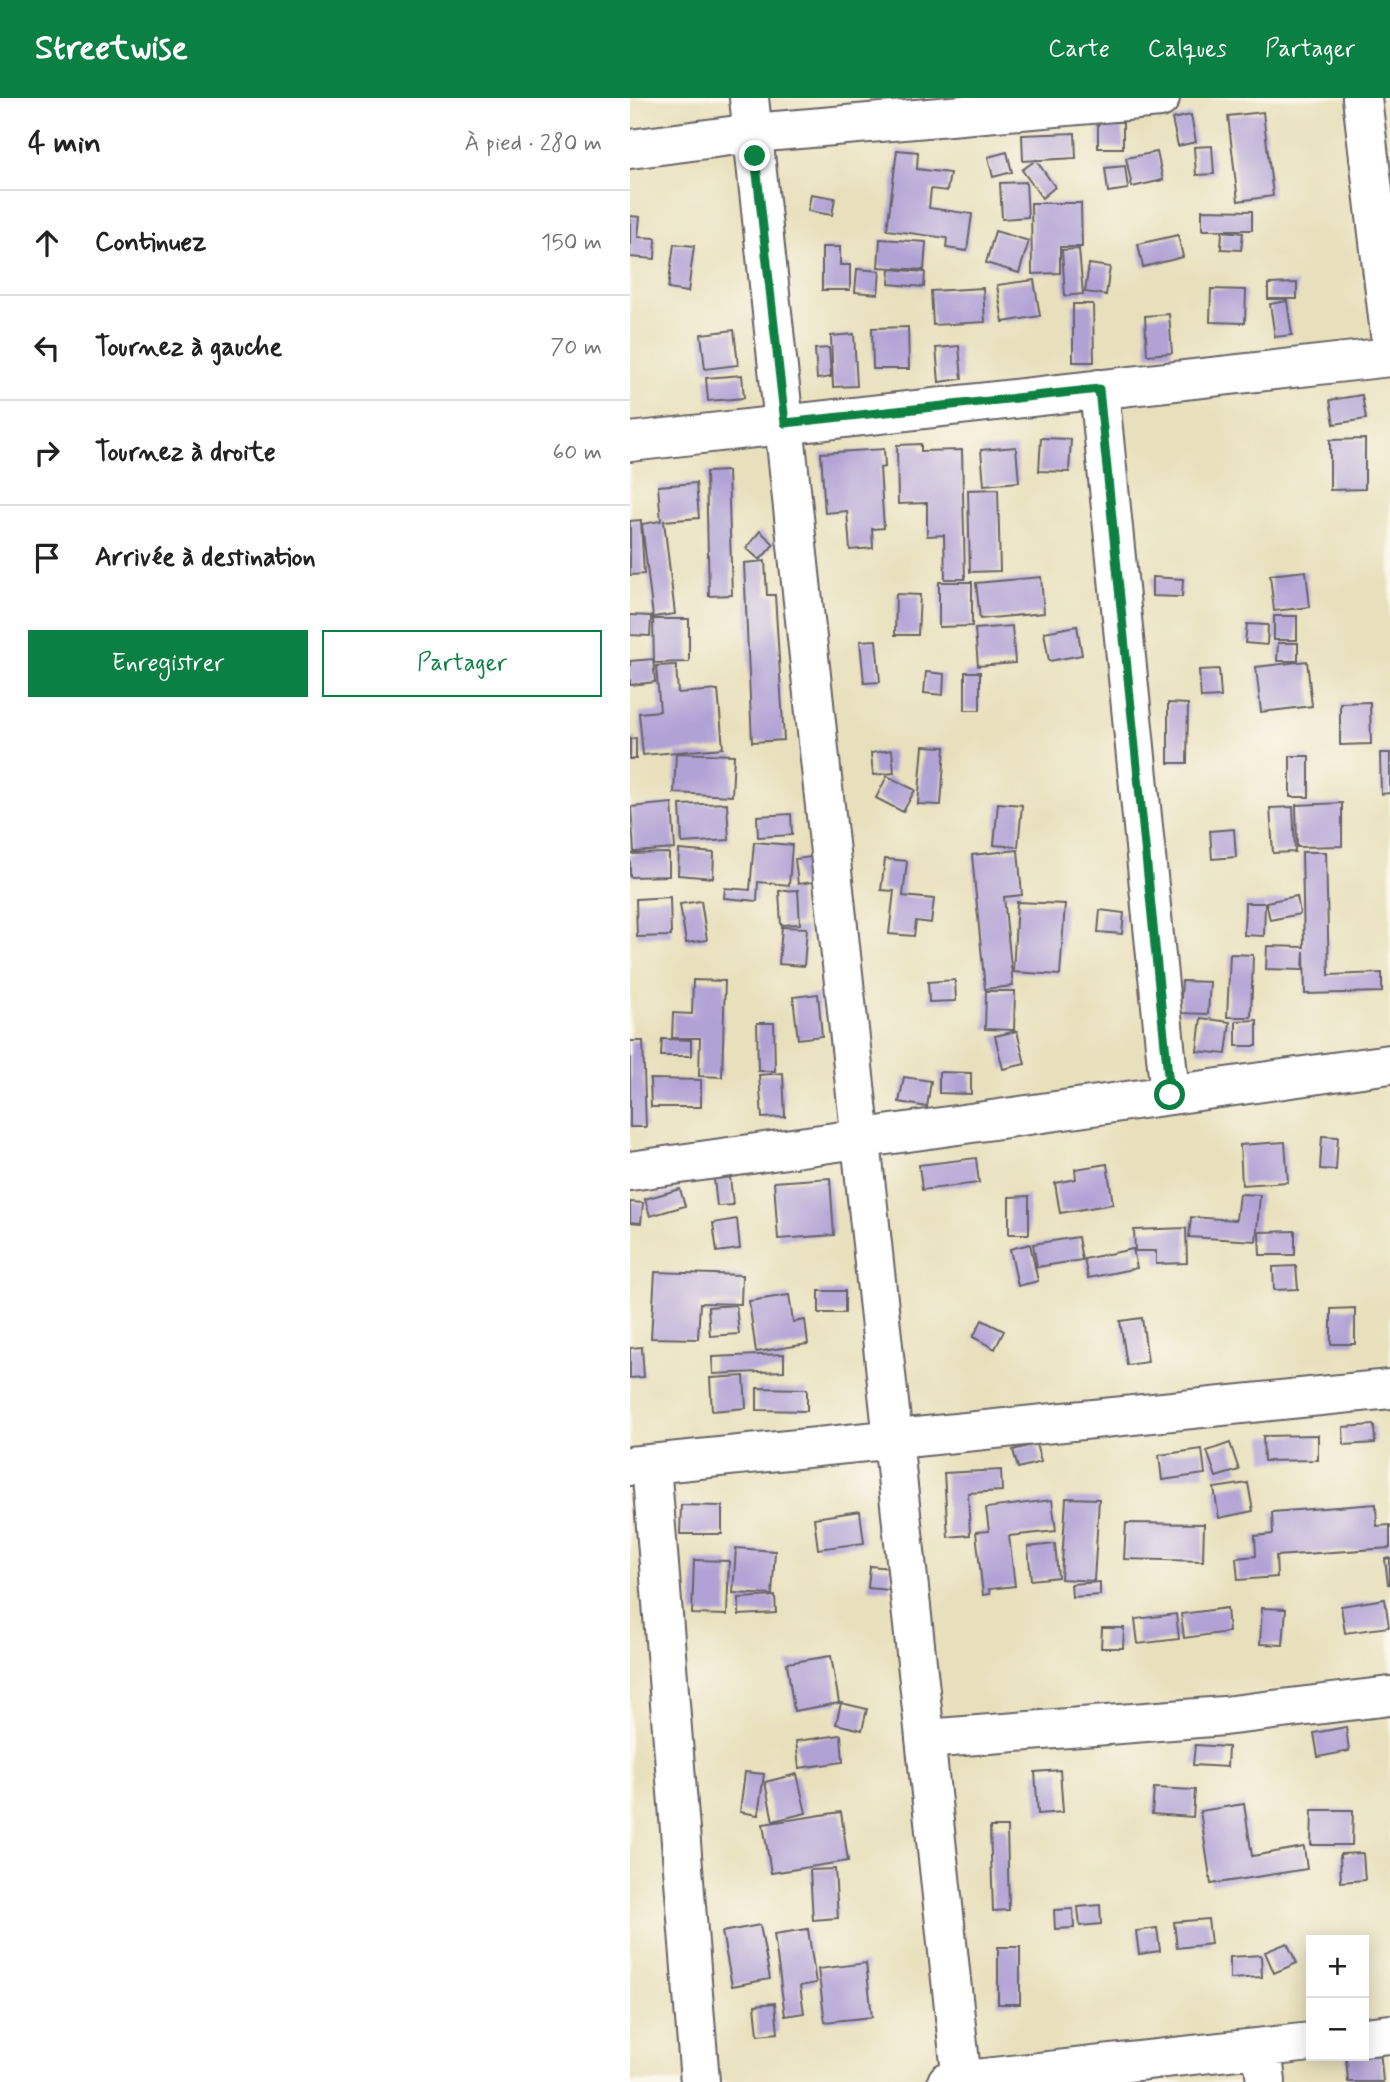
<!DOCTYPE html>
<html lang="fr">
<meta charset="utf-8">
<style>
body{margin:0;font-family:Mynerve,sans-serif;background:#f6f6f6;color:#222}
.controls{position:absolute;right:21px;bottom:21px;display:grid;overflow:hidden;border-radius:0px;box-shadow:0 4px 18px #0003}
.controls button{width:63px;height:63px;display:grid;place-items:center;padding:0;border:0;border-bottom:2px solid #e0e0e0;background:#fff;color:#222;font:35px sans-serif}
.stop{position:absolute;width:21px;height:21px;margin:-16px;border:5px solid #0b8043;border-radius:50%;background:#fff}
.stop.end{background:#0b8043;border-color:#fff;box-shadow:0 2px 7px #0008}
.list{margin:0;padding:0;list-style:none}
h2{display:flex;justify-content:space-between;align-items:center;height:91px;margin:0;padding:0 28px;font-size:30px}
h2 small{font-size:23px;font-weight:400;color:#767676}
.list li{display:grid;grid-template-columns:46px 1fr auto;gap:21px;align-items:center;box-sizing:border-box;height:105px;padding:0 28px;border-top:2px solid #e0e0e0}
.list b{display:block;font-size:26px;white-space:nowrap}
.list em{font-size:23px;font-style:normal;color:#767676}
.actions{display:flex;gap:14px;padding:21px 28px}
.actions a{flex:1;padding:16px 0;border:2px solid #0b8043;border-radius:0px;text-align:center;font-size:24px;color:#0b8043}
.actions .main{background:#0b8043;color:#fff}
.icon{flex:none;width:38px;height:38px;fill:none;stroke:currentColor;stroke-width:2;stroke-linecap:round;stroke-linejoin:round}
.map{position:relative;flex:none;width:760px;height:1984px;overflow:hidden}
header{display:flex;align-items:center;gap:42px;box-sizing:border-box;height:98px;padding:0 35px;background:#0b8043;color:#fff}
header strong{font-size:33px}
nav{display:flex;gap:38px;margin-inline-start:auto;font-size:24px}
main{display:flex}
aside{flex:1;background:#fff}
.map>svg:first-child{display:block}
.building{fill:#b1a2d6}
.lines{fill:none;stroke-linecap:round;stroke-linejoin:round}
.minor-casing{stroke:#676468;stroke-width:42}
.minor{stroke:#fff;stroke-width:38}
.route{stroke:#0b8043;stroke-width:9}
</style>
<header>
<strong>Streetwise</strong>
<nav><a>Carte</a><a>Calques</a><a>Partager</a></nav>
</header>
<main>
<aside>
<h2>4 min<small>À pied · 280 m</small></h2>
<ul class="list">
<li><svg class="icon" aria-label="ahead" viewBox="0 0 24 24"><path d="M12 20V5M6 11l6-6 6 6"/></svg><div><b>Continuez</b></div><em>150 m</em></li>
<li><svg class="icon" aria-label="left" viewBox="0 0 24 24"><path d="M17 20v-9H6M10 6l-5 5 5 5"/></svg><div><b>Tournez à gauche</b></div><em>70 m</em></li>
<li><svg class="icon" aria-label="right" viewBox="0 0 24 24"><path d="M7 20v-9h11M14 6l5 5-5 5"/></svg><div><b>Tournez à droite</b></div><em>60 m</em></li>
<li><svg class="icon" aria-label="arrive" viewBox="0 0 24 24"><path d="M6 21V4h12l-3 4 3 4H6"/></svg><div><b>Arrivée à destination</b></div></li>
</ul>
<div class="actions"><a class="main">Enregistrer</a><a>Partager</a></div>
</aside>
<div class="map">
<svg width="760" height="1984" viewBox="0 0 760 1984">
<rect width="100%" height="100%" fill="#fbf7ec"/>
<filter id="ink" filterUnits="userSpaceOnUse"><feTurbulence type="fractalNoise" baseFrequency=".0143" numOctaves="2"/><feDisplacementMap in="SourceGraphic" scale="14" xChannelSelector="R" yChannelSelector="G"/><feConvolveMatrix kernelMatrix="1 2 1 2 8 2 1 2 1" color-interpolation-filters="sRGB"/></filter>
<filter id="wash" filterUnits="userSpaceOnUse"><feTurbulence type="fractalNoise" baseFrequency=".00686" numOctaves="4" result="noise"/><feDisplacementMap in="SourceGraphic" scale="28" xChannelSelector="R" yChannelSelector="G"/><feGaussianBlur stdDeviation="1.57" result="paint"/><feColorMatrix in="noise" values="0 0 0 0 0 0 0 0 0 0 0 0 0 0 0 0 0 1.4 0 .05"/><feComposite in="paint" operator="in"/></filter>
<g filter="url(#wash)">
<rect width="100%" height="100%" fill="#e8e0bc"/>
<g id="blocks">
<path class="building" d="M633,14L643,98L608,103L598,18Z
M561,17L566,44L548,48L542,21Z
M468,24H493V50H468Z
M445,35L446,60L393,63L392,37Z
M582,48L584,76L566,77L564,49Z
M267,52L288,54L287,71L320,75L317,93L301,91L299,110L342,116L337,153L316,150L317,140L257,132Z
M377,54L382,74L363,79L358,59Z
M527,54L533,82L502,89L496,60Z
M406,62L425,89L412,100L392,72Z
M495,68L498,91L478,94L475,70Z
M396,84L398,119L372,121L370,85Z
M181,96L205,100L202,117L178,113Z
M401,105H451L452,149H430V175L402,176Z
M572,112L622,113V132H572Z
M0,118L10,119L8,139L26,140L25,161L0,159Z
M365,133L399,143L389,175L356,165Z
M592,133L613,135L611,152L591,151Z
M548,137L553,159L513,169L508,146Z
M250,141L296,144L294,172L248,169Z
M44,146L64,148L58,194L38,191Z
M192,149H210V167H220V192H192Z
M449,151L453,196L435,198L432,152Z
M459,166L480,169L476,197L455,194Z
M227,171L250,173L248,196L225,194Z
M260,171L295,174L294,189L259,186Z
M404,182L410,218L373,224L367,187Z
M667,185V201H638V186Z
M353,190L355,224L303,227L301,193Z
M581,191L616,192L615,225L580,224Z
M657,203L662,237L645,239L640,206Z
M443,206H463L464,264H443Z
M539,216L542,255L517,257L515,218Z
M278,229L279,271H243L242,230Z
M104,232L108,267L75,271L71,236Z
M224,236L227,288L203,289L201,238Z
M329,248L332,281L309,284L306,250Z
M199,250L201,279L187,281L185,251Z
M112,277L114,300L78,303L76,280Z
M732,297L736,321L704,326L700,302Z
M411,340L441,341L439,374L409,373Z
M735,341V391L700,392V342Z
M291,346V353L332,352L335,481H315L314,437L297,438V405L268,406L267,347Z
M386,349L389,384L354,387L351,352Z
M254,351L255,369L250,370L254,430L242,431L243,450L220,452L217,413L195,415L191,355Z
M98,373L102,497L79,498L76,374Z
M66,385L69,420L34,423L45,516L23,519L12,426L31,423L28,388Z
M368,391L370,473L340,474L338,392Z
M11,422L14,476L0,477V423Z
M130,433L144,446L130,462L116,450Z
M135,463L137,497H145L154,642L122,644L114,465Z
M676,473L680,509L644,513L640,477Z
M411,479L414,515L350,521L346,485Z
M522,479L553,481L552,499L522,498Z
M309,484H342V528L309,529Z
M266,496L290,497L288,537H265Z
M0,517L21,518L20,538L0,537Z
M644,518H667V542H644Z
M23,521H59V564L24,565Z
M617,526L638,527L637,547L615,545Z
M382,528L385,565L348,568L345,531Z
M447,528L452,557L419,563L414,534Z
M246,542L250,584L234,585L230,543Z
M648,545H668V563H647Z
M23,561L25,584L0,587V563Z
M677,563L682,608L631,614L626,569Z
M46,567L48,595L88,592L93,650L13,657L9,615L30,613L26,568Z
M589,571L591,599L571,600L569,572Z
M296,574L314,576L313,597L294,595Z
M335,574H350V612H335Z
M740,604L741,646L710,647V605Z
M538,605L558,606L557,665H538Z
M6,640V661H0V641Z
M293,648L315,649L311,707L288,706Z
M262,652L264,675L243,677L241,655Z
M46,655L104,657L102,698L44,695Z
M750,655H760V695L751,696Z
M660,658H679V699H660Z
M257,678L285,692L273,714L246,700Z
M42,705L45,751L4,754L1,709Z
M97,705L99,742L52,745L50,707Z
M368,705L392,707L388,749L364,747Z
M712,705V748L667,749L666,707Z
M663,709L665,754L643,755L640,710Z
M161,716L162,737L128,739L127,718Z
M604,731L606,759L582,761L580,733Z
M124,744L162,747L159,787L128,784L127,803L94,800L95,790L120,792Z
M49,752L84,755L83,780L48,777Z
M388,752L392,797L374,799L383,888L355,891L342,757Z
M672,754H696L699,877L752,875V894L675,896L674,853L673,872L636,871L637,848L674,849Z
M39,755V778L0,779V756Z
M189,758L192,783L168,786L165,761Z
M255,761L277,763L273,798L304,801L301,825L286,823L284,838L259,836L264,793L251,792Z
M168,792L170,826L151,827L149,793Z
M667,798L670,816L640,822L636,804Z
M40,799L41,838L7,839L6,801Z
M71,803L77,842L56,845L50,806Z
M387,804L435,806L430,877L383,874Z
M615,805H635L634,838L614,837Z
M470,812L494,815L492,836L468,834Z
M152,829L177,830L174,868L149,866Z
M600,856L623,857L621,919H597Z
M63,882L95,883L92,979L69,978L70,940H42L43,915L62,916Z
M325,882L326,903L299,904L298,884Z
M552,883L580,884L578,916L550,915Z
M356,893H385L384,932L355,931Z
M188,896L192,938L168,941L163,899Z
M571,920L600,924L596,956L567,953Z
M627,922V948H606V923Z
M127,925H144L145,973H128Z
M387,933L395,966L373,971L365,938Z
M32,941L61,942V958H31Z
M0,943H13L16,1029H0Z
M309,974L341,975V996L309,995Z
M153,975L155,1019L132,1020L129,977Z
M274,979L301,983L297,1009L269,1004Z
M20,981L71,982V1009H21Z
M692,1038L708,1039L706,1072L690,1071Z
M655,1044L658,1084L612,1087L610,1047Z
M346,1060L349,1085L292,1092L289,1067Z
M477,1066L483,1106L430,1115L425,1085L446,1081L445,1071Z
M100,1079L103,1107L87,1108L84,1081Z
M200,1080L204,1137L148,1141L144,1084Z
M50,1091L55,1108L20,1118L15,1101Z
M609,1096L630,1097L626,1143L559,1139L561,1119L606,1122Z
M399,1098V1136H379V1099Z
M0,1104L13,1105L11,1125L0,1124Z
M107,1121L110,1151L87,1154L83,1125Z
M556,1130L557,1165L526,1166V1153H505L504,1132Z
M665,1133V1157H630L629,1134Z
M448,1139L452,1162L407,1169L403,1146Z
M400,1146L408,1183L388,1188L380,1151Z
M503,1151L507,1170L458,1180L454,1161Z
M666,1168L668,1191L644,1192L643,1169Z
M25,1174L112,1177L111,1206L70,1205L68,1241L21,1240Z
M189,1193H215V1215H189Z
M159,1197L163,1224L175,1222L178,1246L126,1254L119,1203Z
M106,1207L109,1236L80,1238L78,1209Z
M725,1210V1246H701V1211Z
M512,1220L518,1264L497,1267L490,1223Z
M352,1222L374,1233L365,1251L343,1239Z
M12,1249L14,1279L0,1280V1250Z
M154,1256V1273L83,1276L82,1259Z
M114,1278L116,1310L82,1313L80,1280Z
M127,1290L177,1291V1313L127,1312Z
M744,1327L745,1345L714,1347L713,1329Z
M688,1337V1362L634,1363L633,1338Z
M600,1345L609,1372L586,1379L577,1353Z
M406,1346L411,1364L388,1370L383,1352Z
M572,1351L575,1376L532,1382L529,1357Z
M371,1372L372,1393L338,1395L340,1437L318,1439L314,1375Z
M618,1385L623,1413L589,1420L584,1390Z
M436,1400L469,1401L464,1483L431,1481Z
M422,1402L426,1433L379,1438L385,1488L359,1491L360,1496L353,1497L346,1434L359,1433L356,1410Z
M746,1406L747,1428L760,1427V1450L646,1458L647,1479L608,1482L606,1460L626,1458L625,1438L643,1436L642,1414Z
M51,1407L92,1408V1436H50Z
M230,1413L234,1445L188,1451L184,1420Z
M496,1425L574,1426L573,1463L494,1461Z
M425,1446L428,1479L401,1482L398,1449Z
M106,1450L145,1453L142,1497L103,1495Z
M760,1460V1486H758L755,1461Z
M64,1462L99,1463L97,1517L62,1516Z
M240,1468L261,1470L259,1492L238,1490Z
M470,1484V1497L442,1499L441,1486Z
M145,1498L146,1515L109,1517V1500Z
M755,1501L759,1529L715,1535L711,1508Z
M597,1510L599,1534L554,1540L551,1516Z
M632,1510L656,1511L653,1547L630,1546Z
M546,1516L549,1541L508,1546L505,1521Z
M472,1530H494L493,1550H471Z
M201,1558L209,1605L164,1613L157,1565Z
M211,1605L237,1611L232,1632L206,1626Z
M716,1629L719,1653L688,1659L684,1635Z
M211,1637L213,1664L169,1670L166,1643Z
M565,1647L598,1649L597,1669L563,1667Z
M430,1672L433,1714L408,1716L405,1674Z
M115,1674L134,1676L128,1717L110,1714Z
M167,1676L176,1715L143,1723L135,1684Z
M524,1690L565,1692L563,1719L522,1716Z
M614,1706L622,1758L674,1749L677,1771L581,1786L570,1713Z
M682,1712H723L722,1747H681Z
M211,1714L218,1763L141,1775L133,1726Z
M360,1729H377L379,1812L363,1813Z
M733,1755L735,1782L711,1784L710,1756Z
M205,1771L208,1820L183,1822L180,1772Z
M470,1807L471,1826L450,1828L448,1809Z
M443,1811L444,1830L425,1831L424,1812Z
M578,1821L581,1846L547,1850L544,1824Z
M130,1827L140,1881L102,1888L92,1834Z
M527,1830L530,1853L509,1856L506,1833Z
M178,1831L186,1885L170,1888L174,1915L155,1918L144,1836Z
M657,1845L667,1865L644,1875L635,1854Z
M368,1849H390V1906H368Z
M631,1857L632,1879L600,1881V1859Z
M236,1865L242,1919L195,1924L188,1871Z
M145,1905L148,1935L128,1937L125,1907Z
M750,1951L753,1984H718L716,1958H734Z"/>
</g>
</g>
<g filter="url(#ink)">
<use href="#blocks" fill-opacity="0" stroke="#676468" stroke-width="2"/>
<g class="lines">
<g class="minor-casing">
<path id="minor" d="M119,0L332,1984
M732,0L760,236
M0,51L123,35L530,0
M469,291L540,997
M0,344L760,259
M0,1073L760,966
M21,1366L70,1984
M0,1368L760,1291
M295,1641L594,1618L760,1598
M734,1939L760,1936
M632,1950L636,1984
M317,1984L681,1944"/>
</g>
<use href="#minor" class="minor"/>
</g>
</g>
<g class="lines" filter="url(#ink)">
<path class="route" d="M125,58L155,325L469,291L540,997"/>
</g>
</svg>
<div class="controls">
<button>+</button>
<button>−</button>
</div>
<div class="stop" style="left:540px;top:997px"></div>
<div class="stop end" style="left:125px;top:58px"></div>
</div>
</main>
